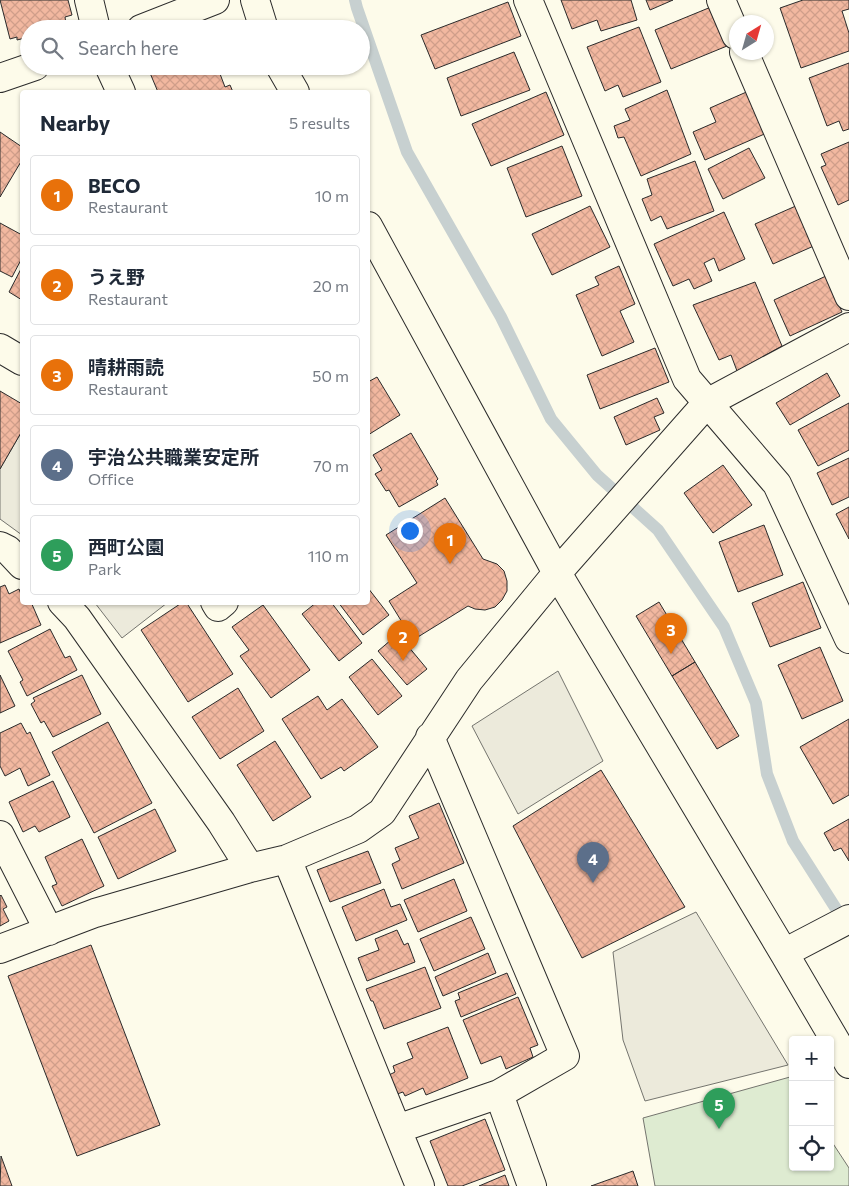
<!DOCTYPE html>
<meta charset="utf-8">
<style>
body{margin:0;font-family:Commissioner,"Noto Sans JP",sans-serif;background:#f2f2f3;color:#1f2937}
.controls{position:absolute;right:15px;bottom:15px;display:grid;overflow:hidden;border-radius:5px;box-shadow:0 1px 4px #0004}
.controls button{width:45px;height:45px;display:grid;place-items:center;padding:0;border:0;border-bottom:1px solid #e0e1e3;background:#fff;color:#1f2937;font:25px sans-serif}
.compass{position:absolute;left:729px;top:15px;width:45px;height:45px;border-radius:50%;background:#fff;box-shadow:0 1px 4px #0004;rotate:37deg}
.you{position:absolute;left:409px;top:530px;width:18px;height:18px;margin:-12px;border:4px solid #fff;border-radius:50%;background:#1a73e8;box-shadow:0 0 0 8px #1a73e833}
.badge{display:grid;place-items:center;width:32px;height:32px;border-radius:50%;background:#d93025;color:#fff;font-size:16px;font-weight:700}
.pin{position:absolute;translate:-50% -41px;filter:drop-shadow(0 1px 2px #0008)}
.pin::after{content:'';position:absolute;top:26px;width:18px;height:15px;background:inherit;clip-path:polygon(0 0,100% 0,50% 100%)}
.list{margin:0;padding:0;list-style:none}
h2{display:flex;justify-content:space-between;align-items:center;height:65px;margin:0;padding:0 20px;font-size:21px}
h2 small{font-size:16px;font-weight:400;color:#747a83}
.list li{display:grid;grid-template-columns:32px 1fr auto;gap:15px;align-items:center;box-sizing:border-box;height:80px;margin:0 10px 10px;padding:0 10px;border:1px solid #e0e1e3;border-radius:5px}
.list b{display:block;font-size:19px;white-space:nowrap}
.list p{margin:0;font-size:16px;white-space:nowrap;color:#747a83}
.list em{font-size:16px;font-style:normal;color:#747a83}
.icon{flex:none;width:28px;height:28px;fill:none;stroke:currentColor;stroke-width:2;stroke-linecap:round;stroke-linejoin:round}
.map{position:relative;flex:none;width:849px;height:1186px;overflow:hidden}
.search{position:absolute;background:#fff;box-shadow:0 1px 4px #0004;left:20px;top:20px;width:350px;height:55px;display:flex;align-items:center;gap:12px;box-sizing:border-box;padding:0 18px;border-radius:28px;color:#747a83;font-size:19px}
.panel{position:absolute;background:#fff;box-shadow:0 1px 4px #0004;left:20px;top:90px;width:350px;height:515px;border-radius:5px}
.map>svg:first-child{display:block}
.park{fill:#deebd1;stroke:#74746e}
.parking{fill:#eceadb;stroke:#74746e}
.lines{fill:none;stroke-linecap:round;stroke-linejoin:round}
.stream{stroke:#c7d0d0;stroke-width:12}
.building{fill:url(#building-cross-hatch);stroke:#2b2b2b}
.minor-casing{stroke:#2b2b2b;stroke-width:30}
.minor{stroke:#fdfbea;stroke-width:28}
</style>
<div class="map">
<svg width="849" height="1186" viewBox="0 0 849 1186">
<defs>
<pattern id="building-cross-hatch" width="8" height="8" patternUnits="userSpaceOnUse" patternTransform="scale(1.25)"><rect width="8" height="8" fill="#f2b8a0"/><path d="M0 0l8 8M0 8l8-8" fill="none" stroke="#d09e8a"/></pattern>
</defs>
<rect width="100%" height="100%" fill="#fdfbea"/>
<path class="park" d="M790,1077L793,1081V1167H830V1139L849,1168V1186H655L643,1118Z"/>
<path class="parking" d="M22,431V535L0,519V469Z
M95,603H167L122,638Z
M558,671L603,761L518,814L472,726Z
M696,912L788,1065L645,1101L623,1040L613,952Z"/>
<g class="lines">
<path class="stream" d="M355,0L357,8L407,152L501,317L551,419L597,475L658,530L724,627L756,703L767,774L793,841L840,915L849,920"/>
</g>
<path class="building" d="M0,0H68L72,15L65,17L66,24L52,29H29V37L17,40V37L10,39Z
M561,0H631L637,20L601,31L597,20L572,29Z
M646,0H673L650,10Z
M803,0H849V9L842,11L849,33V51L801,68L780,8Z
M508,2L521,36L435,69L421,35Z
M711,7L727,46L671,69L655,30Z
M639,27L661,82L623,97L618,85L605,91L587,47Z
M514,52L530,90L461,116L447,78Z
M849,63V129L843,131L839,121L827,126L809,78Z
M168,66H217L225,87L230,85L233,92H158L150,73Z
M667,90L691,154L641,176L624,137L618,138L614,126L630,120L625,109Z
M751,90L769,132L705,160L693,132L716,122L710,108Z
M546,92L564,135L491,166L472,124Z
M0,132L22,147V160L0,197Z
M849,142V200L838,205L821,167L826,165L821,154Z
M562,146L582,196L526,217L507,168Z
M749,148L765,178L723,199L708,169Z
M695,161L714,211L667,229L661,216L651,221L642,199L652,195L647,179Z
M798,205L816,245L773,264L755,224Z
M590,206L610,247L552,275L532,234Z
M724,212L745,259L719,271L714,258L704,263L712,281L694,289L689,279L673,286L654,244Z
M0,223L22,235V258L12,277L0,271Z
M619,266L635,304L620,311L634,342L602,356L576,295L599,285L595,277Z
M22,267V300L9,292Z
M826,276L842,312L790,336L774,300Z
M755,282L782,346L737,371L731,355L719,360L693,305Z
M655,348L669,382L600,409L587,375Z
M827,373L840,396L790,425L776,403Z
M377,377L400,415L368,435V382Z
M0,391L22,404V431L0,469Z
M657,398L664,413L654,417L660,430L626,445L614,417Z
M849,403V450L818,466L798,430Z
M411,433L438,479L436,481L438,485L399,507L389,490L386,491L375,474L382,470L373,455Z
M849,458V497L832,505L817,473Z
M723,465L752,505L713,533L684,493Z
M445,498L483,559L497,564L504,571L507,581V591L502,600L495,607L485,610L475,609L468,606L413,640L389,601L417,583L386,535Z
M849,507V539L836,514Z
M764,525L783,575L738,592L719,542Z
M803,582L821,628L770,647L752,603Z
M5,585L9,594L19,589L22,597V602H31L41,625L0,643V587Z
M368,588L389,615L363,635L338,602H368Z
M183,602H186L233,674L188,702L141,630Z
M317,602H331L362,643L339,661L302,614Z
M659,602L695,662L672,676L636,616Z
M263,605L310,670L271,698L240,656L249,650L232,627Z
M50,629L65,658L70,656L77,670L27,696L20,682L23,680L8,651Z
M398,634L427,669L407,685L378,651Z
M820,647L843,701L802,719L778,665Z
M372,659L402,696L378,715L349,677Z
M695,662L739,736L717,749L672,676Z
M0,675L15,706L0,713Z
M82,675L101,714L53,737L44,721L41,723L31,704L35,701L33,698Z
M238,688L264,731L220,759L192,717Z
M318,696L327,710L342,699L378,747L344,771L341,767L321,779L282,719Z
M849,719V795L833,804L800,747Z
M108,722L152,803L94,833L52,752Z
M21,723L27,734L30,732L50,775L28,786L20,768L5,776L0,766V733Z
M275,741L311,797L273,821L237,765Z
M601,770L685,907L582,958L513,826Z
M53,781L70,817L39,832L35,826L23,832L9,802Z
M439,803L464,863L402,889L392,864L400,860L395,848L419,838L409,816Z
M155,809L176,851L118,879L98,837Z
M849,819V861L841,848L834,851L824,833Z
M82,839L104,886L62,906L52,886L57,884L45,857Z
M368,851L381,883L330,902L317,870Z
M454,879L467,911L418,932L404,900Z
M384,889L391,907L400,904L407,920L356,941L342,907Z
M1,895L7,907L3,909L9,921L0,926V896Z
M471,917L485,949L434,971L420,939Z
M397,930L404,945L408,943L415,962L367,981L358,958L379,950L375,939Z
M91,945L160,1125L77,1156L8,976Z
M488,953L496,973L443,996L435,977Z
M425,967L441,1008L384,1029L373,1001H371L366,989Z
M507,973L516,994L461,1017L455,1001L460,999L458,993Z
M518,997L538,1045L530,1048L533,1057L506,1069L501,1056L481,1064L463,1020Z
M448,1027L468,1078L426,1095L423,1088L405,1096L403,1092L397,1094L389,1075L395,1072L393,1066L413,1058L407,1043Z
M485,1119L505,1170L462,1186H448L430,1141Z
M1,1156L12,1186H0Z
M633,1171L638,1186H591Z
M505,1175L509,1186H479Z"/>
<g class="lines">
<g class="minor-casing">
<path id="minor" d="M89,0L96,29
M255,0L264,29
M528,0L687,379L777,484L849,639
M721,0L736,35
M141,29L215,0
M744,52L849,296
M109,66L121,92
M280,66L295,92
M0,78L35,66
M368,226L557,573L784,953L849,1064
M0,348L22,361
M0,546L8,550L22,565
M62,602L77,618L221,822L250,868
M215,602L218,607L224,602
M0,835L49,931
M287,859L420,1186
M0,949L95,913L250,868L287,859L358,829L382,812L469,680L557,573L707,403L849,327
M784,953L849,919
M499,1094L532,1186
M397,1129L499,1094L565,1056L430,737"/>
</g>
<use href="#minor" class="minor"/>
</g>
</svg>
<div class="controls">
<button>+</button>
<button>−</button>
<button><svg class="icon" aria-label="locate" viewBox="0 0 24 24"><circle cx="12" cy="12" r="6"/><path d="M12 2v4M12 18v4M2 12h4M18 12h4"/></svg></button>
</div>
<svg class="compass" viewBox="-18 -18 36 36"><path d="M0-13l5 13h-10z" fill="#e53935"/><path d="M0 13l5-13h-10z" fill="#747a83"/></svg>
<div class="you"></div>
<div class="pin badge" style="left:450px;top:564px;background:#e8710a">1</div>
<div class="pin badge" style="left:403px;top:661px;background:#e8710a">2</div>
<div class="pin badge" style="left:671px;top:654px;background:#e8710a">3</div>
<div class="pin badge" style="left:593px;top:883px;background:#5c6f8a">4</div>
<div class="pin badge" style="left:719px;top:1129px;background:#2e9e5b">5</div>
<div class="search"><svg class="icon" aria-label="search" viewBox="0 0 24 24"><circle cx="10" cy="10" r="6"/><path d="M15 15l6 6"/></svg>Search here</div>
<section class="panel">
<h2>Nearby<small>5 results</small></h2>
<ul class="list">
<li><span class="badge" style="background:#e8710a">1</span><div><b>BECO</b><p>Restaurant</p></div><em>10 m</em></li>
<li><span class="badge" style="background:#e8710a">2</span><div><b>うえ野</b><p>Restaurant</p></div><em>20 m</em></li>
<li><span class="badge" style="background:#e8710a">3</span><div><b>晴耕雨読</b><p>Restaurant</p></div><em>50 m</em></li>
<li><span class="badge" style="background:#5c6f8a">4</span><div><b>宇治公共職業安定所</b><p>Office</p></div><em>70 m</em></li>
<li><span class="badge" style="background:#2e9e5b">5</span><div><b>西町公園</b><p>Park</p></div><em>110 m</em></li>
</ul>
</section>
</div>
